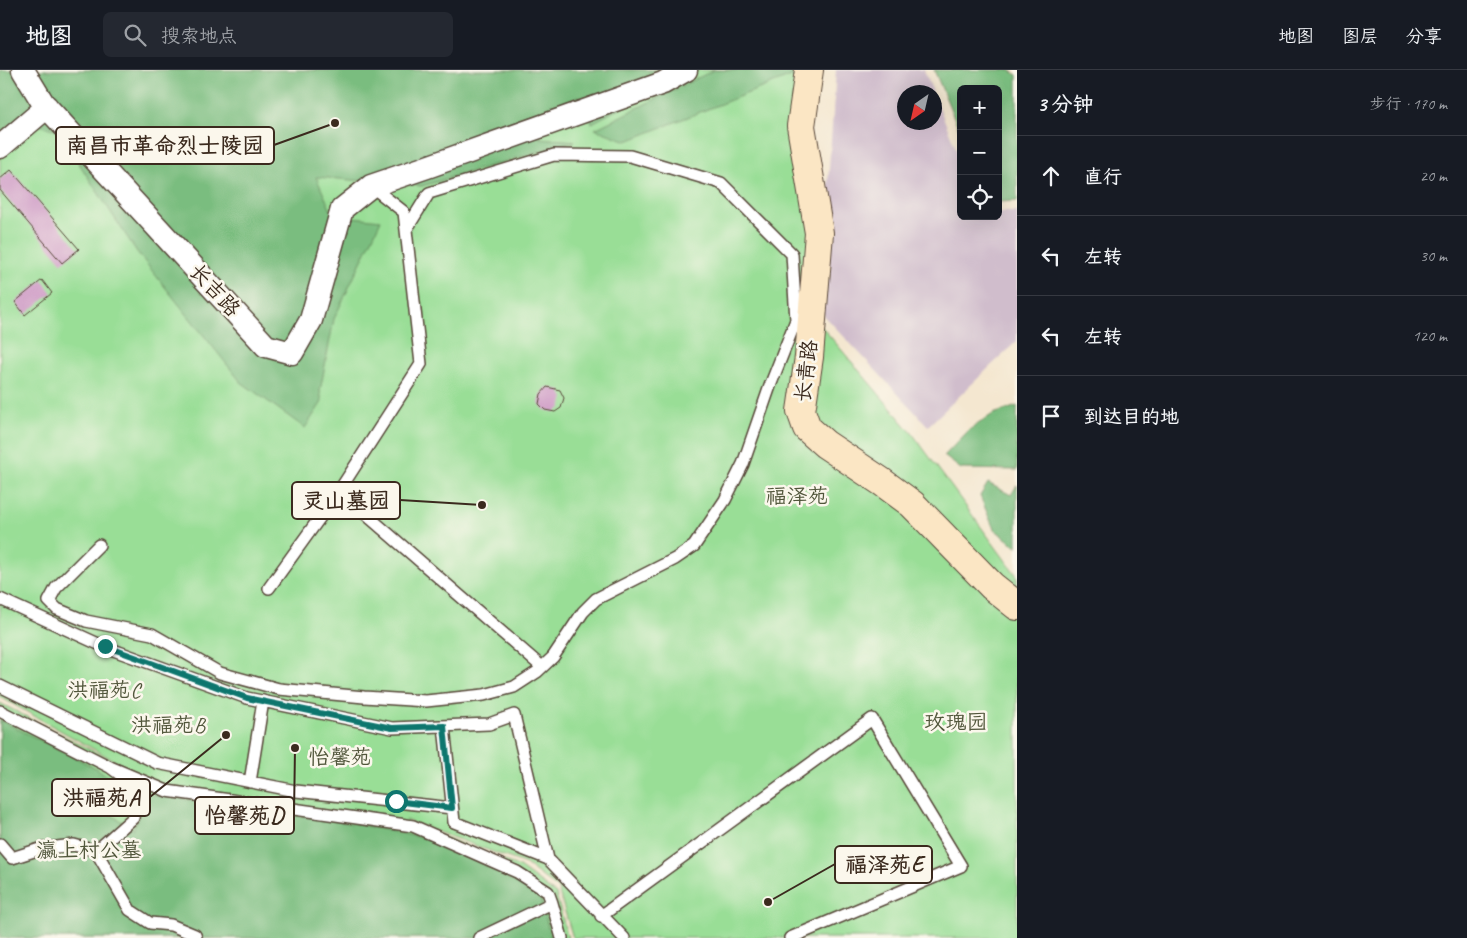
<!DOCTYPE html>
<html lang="zh">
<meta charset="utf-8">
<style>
body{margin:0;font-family:Caveat,"LXGW WenKai TC",sans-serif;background:#242831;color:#f1f3f6}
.controls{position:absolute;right:15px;top:15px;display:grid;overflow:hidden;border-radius:8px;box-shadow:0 5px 20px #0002}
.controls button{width:45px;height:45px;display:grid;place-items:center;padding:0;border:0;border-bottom:1px solid #363941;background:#171b24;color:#f1f3f6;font:25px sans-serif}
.compass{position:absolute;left:897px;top:15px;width:45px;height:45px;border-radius:50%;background:#171b24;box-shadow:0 5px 20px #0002;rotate:214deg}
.stop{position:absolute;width:15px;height:15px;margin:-11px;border:4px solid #0f766e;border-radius:50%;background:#fff}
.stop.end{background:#0f766e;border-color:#fff;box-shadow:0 1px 5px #0008}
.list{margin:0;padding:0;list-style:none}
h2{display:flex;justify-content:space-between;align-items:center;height:65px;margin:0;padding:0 20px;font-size:21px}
h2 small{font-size:16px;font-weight:400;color:#9ea1a6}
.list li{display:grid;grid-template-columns:32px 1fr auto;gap:15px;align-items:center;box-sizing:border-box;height:80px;padding:0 20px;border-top:1px solid #363941}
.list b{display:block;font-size:19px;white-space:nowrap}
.list em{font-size:16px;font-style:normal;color:#9ea1a6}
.icon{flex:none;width:28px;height:28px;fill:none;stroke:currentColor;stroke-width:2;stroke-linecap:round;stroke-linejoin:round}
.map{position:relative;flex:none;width:1017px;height:868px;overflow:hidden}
header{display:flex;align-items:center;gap:30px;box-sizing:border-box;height:70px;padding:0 25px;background:#171b24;border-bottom:1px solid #363941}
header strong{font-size:24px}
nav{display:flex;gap:28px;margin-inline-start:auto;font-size:18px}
.search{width:350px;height:45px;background:#242831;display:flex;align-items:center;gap:12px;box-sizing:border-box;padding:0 18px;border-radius:8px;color:#9ea1a6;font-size:19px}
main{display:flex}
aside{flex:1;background:#171b24}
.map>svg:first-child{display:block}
.industrial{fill:#d0bdcc}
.green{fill:#99de96;stroke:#6a845a}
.forest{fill:#7abd7f;stroke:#5a744e}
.building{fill:#ca93c2}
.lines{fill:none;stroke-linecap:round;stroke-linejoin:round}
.lane-casing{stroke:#574639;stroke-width:14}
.street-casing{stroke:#574639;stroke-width:25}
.secondary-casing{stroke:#574639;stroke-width:30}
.lane{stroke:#fff;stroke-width:11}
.street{stroke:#fff;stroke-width:22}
.secondary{stroke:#fbe6c4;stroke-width:28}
.route{stroke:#0f766e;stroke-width:6}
.labels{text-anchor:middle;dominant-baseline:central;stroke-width:5;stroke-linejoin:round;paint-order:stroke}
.street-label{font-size:21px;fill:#3b2a1e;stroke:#fbf7ec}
.park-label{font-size:21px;fill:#52573c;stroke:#fbf7ec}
.leader{fill:none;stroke:#3b2a1e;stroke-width:2}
.callout-dot{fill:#3b2a1e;stroke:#fbf7ec;stroke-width:2}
.callout{fill:#fbf7ec;stroke:#3b2a1e;stroke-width:2}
.callout-label{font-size:22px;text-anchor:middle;font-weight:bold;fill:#3b2a1e}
</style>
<header>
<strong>地图</strong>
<div class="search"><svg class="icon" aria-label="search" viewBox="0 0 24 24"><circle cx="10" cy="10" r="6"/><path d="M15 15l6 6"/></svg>搜索地点</div>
<nav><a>地图</a><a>图层</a><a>分享</a></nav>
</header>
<main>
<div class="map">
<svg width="1017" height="868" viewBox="0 0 1017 868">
<rect width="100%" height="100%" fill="#fbf7ec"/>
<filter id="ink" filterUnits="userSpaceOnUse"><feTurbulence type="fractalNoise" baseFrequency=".02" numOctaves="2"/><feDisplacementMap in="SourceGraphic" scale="10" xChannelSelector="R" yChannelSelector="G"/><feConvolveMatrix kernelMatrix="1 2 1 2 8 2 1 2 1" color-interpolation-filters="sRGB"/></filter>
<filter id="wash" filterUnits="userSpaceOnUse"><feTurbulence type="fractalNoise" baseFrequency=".0096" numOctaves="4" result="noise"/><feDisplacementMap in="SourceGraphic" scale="20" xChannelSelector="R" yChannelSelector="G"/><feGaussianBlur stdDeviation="1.12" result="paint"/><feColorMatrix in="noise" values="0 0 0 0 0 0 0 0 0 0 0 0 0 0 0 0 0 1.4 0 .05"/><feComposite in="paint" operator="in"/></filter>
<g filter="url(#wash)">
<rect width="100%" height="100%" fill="#f4e7d0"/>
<path class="industrial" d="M836,0H924L933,22H904V52H934L935,27L961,91V146H998V142H1017V271L928,356L819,240Z"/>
<path class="green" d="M618,0H822L803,53L817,251L912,363L1017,506V868H573L558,819L526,794L405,750L408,753L518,796L556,824L568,868H0V633L153,712L0,627V66L49,27L276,117Z"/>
<path class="forest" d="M0,0H691L592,53L579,26L542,50L540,68L575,71L422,116L316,107L333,145L381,150L334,249L320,321L322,332L305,358L241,312L137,182L57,60L17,49L0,64Z
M714,0H794V5L627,71L595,59Z
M934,0H1010L1017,5V131L998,132V19H961V64Z
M1017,336V400L961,399L944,386L969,360L993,344Z
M988,413L1011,425L1017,415V477L994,459L980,426Z
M0,650L98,699L115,712L123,726L118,733L102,732L110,744L133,759L141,741V721L156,725L357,754L428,769L483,794L540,826L551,868H0Z"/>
<g id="blocks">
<path class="building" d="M11,100L79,179L62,193L0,120V109Z
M42,210L52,223L25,245L15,232Z
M547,317L560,320L564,328L561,338L555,342L545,340L539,334L541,324Z"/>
</g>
</g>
<g filter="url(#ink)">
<use href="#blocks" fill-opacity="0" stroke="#574639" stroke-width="1"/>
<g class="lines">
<g class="lane-casing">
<path id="lane" d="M339,421L542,597
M99,475L56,518L49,531L57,539L86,551L152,564L220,603L279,619L364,627L426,631L484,625L514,617L537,602L553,587L583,542L596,529L675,489L694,476L725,430L743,394L770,316L796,250L792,184L721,113L630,86L554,85L429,123L406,160
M269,518L339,421L421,294L404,142L371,116
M0,529L105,577L247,628L392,658L489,654L514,645L548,789
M0,616L157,693L296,721L452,738
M0,641L110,697L126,709L137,728L133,748L96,781
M444,656L454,752L548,789L624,868
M110,697L167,721L413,756L517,802L548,822L552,833
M250,712L263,631
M0,774L12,788L40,779L74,775L96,781L130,840L150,853L171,855L195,865L196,868
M601,846L872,649L961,796L790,868
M479,868L552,833L562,868"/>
</g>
<g class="street-casing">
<path id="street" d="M23,0L43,33L266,276L292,283L311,250L342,139L371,116L427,97L663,13L686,0
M0,77L47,37"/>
</g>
<g class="secondary-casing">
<path id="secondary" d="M809,0L801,56L819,163L809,287L801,341L807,358L825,374L882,412L912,434L992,516L1017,536"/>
</g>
<use href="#lane" class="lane"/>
<use href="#street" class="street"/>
<use href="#secondary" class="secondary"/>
</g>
</g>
<g class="lines" filter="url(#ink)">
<path class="route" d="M105,576L247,628L392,658L444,656L452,738L396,731"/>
</g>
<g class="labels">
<g class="street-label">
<text transform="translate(215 220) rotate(47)">长吉路</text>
<text transform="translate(806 301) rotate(-83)">长青路</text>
</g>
<g class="park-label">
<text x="797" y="426">福泽苑</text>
<text x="104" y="620">洪福苑C</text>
<text x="956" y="652">玫瑰园</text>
<text x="168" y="655">洪福苑B</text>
<text x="340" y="687">怡馨苑</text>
<text x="89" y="780">瀛上村公墓</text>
</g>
</g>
<path class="leader" d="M335 53L274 75M482 435L400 430M226 665L150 727M295 678L294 745M768 832L835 794"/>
<g class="callout-dot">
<circle cx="335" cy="53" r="5"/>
<circle cx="482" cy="435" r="5"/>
<circle cx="226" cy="665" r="5"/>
<circle cx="295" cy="678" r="5"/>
<circle cx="768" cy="832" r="5"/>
</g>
<g class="callout">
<rect x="56" y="57" width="218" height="37" rx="5"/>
<rect x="292" y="412" width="108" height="37" rx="5"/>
<rect x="52" y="709" width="98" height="37" rx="5"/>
<rect x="195" y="727" width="99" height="37" rx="5"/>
<rect x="835" y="776" width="97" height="37" rx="5"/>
</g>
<g class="callout-label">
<text x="165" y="83">南昌市革命烈士陵园</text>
<text x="346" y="438">灵山墓园</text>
<text x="101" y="735">洪福苑A</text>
<text x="244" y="753">怡馨苑D</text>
<text x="884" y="802">福泽苑E</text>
</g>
</svg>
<div class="controls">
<button>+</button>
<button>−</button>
<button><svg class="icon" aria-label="locate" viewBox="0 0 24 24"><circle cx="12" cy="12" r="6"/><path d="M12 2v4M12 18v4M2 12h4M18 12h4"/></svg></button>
</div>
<svg class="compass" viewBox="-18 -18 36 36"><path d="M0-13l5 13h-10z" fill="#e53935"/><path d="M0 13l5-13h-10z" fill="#9ea1a6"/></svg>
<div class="stop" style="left:396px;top:731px"></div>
<div class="stop end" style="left:105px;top:576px"></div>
</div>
<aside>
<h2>3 分钟<small>步行 · 170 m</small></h2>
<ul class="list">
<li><svg class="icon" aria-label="ahead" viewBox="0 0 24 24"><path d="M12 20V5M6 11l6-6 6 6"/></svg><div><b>直行</b></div><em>20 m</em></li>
<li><svg class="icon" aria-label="left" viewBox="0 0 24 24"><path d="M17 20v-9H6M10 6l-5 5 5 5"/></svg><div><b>左转</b></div><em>30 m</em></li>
<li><svg class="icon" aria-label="left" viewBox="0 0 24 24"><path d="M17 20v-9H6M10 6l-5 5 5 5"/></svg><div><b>左转</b></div><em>120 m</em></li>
<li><svg class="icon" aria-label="arrive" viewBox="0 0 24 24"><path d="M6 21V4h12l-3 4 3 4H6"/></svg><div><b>到达目的地</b></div></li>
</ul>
</aside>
</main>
